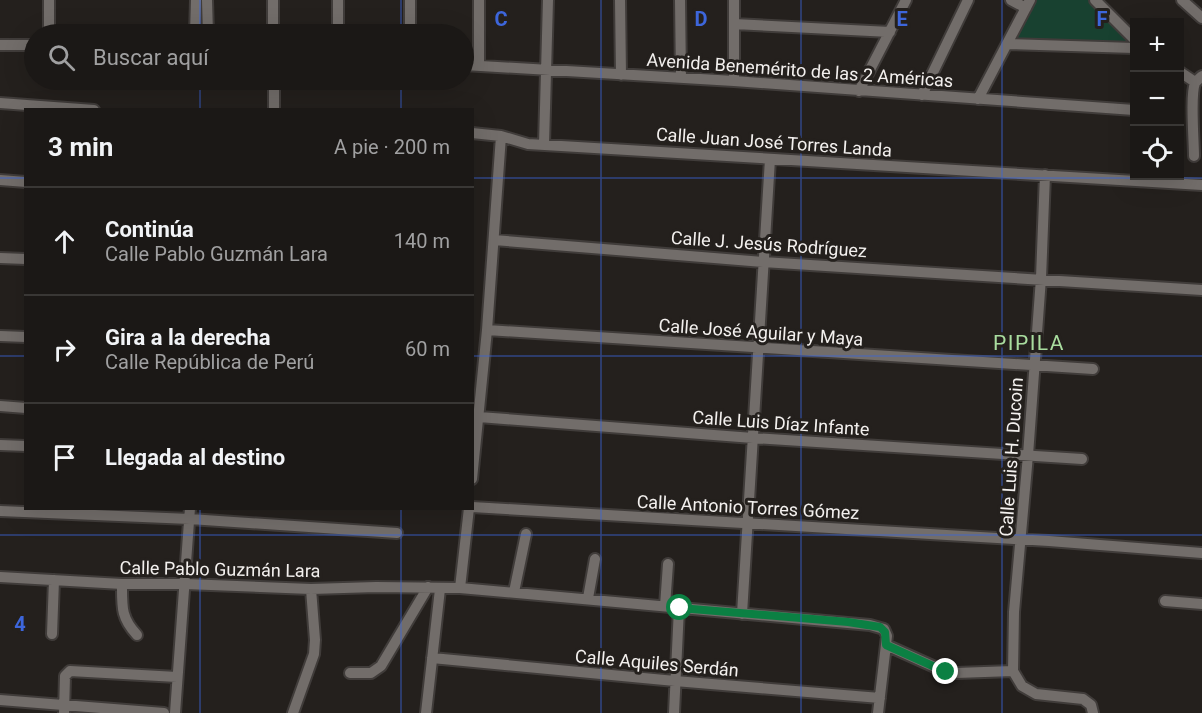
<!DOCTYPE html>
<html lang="es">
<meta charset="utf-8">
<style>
body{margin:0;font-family:Roboto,sans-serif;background:#282523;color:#f1f3f6}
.controls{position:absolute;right:18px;top:18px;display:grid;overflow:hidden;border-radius:0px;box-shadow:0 6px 24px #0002}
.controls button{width:54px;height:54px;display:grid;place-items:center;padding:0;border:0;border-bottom:2px solid #393735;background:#1b1816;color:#f1f3f6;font:30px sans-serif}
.stop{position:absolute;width:18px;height:18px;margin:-14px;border:4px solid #0b8043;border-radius:50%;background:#fff}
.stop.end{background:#0b8043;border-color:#fff;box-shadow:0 2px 6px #0008}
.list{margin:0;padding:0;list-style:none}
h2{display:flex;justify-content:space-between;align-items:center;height:78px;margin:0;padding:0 24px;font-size:26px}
h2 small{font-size:20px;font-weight:400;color:#a0a0a1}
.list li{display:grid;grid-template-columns:39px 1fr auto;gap:18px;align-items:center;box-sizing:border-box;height:108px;padding:0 24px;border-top:2px solid #393735}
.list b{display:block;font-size:22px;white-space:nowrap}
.list p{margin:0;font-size:20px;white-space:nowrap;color:#a0a0a1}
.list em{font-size:20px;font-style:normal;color:#a0a0a1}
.icon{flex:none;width:33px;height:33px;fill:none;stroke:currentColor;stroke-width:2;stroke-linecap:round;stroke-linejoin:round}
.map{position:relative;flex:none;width:1202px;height:713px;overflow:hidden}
.search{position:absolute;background:#1b1816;box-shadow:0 6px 24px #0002;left:24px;top:24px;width:450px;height:66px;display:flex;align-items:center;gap:15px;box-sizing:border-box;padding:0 21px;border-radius:33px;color:#a0a0a1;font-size:22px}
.panel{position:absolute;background:#1b1816;box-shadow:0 6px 24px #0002;left:24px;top:108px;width:450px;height:402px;border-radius:0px}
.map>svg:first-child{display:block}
.green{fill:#184130}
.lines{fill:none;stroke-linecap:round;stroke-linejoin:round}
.street-casing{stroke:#403c3a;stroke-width:14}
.street{stroke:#726d6a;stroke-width:10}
.route{stroke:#0b8043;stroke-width:8}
.grid{fill:none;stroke:#3d66db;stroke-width:1.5;stroke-opacity:0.55}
.labels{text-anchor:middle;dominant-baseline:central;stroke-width:6;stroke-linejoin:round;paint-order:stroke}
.street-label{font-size:18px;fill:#f3f0ee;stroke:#24201d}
.quarter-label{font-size:21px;letter-spacing:1.5px;fill:#a9dd9f;stroke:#24201d}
.grid-label{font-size:20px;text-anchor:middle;font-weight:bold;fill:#3d66db;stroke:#24201d;stroke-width:6;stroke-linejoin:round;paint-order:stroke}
</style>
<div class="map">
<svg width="1202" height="713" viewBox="0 0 1202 713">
<rect width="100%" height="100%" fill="#24201d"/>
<path class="green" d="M1035,0H1091L1134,44L1013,41Z"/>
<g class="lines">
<g class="street-casing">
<path id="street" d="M207,0L208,34
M273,0V34
M410,0V34
M620,0L621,75
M680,0L681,78
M1011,0L1026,8
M1095,0L1134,39
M1182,0L1202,18
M734,24L890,32
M49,34V0
M195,34L196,0
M338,34V0
M1008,44L1134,48
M0,45H34
M464,65L734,81L1134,110
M479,66V0
M1180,72L1195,82
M274,80V110
M734,81V0
M859,91L906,0
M922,95L968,0
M978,99L1030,0
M0,103L94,110
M472,133L501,136L528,144L1202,185
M544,144L548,0
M1194,156C1194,141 1190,95 1195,83C1196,82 1201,76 1202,76
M1045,175L1041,278L1028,455L1014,612L1013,671L1022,686L1036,694L1083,699L1091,705L1093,713
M0,180L26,182
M494,240L763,262L1202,290
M0,258L26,259
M487,330L1093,369
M0,336L26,337
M0,406L26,408
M479,417L753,438L1082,459
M0,445L26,446
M472,479L487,330L501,136
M472,507L1049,541L1202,553
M0,511L190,519L397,533
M0,577L122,584H185L311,589L376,587L460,588L870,625L884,629L887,636L878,713
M122,584C122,607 121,618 137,635
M460,588L469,508
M514,592L526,534
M588,598L595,559
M1165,601L1202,604
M665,606L668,564
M742,614L770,159
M52,634L54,580
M886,645L946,672L956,673L1013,671
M432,658L675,681L880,698
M350,673H371L381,666L428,587
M0,700L164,713
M64,713L65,676L70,671L177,677
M175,713L190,508
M293,713L314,654L315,640L311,589
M426,713L440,589
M674,713L679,608"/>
</g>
<use href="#street" class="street"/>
</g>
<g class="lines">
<path class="route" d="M680,608L848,622L880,627L885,632L886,645L946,672"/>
</g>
<path class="grid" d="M200,0V34M401,0V34M601,0V713M801,0V713M1002,0V713M200,80V110M401,80V110M0,178H26M472,178H1202M0,356H26M472,356H1202M200,508V713M401,508V713M0,535H1202"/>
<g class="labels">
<g class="street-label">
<text transform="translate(800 70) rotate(4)">Avenida Benemérito de las 2 Américas</text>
<text transform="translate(774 142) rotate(4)">Calle Juan José Torres Landa</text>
<text transform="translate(769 244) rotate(4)">Calle J. Jesús Rodríguez</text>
<text transform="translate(761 332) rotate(4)">Calle José Aguilar y Maya</text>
<text transform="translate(781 423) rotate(4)">Calle Luis Díaz Infante</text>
<text transform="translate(1011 457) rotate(-86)">Calle Luis H. Ducoin</text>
<text transform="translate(748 507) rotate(3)">Calle Antonio Torres Gómez</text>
<text transform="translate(220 569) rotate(1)">Calle Pablo Guzmán Lara</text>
<text transform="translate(657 663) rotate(5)">Calle Aquiles Serdán</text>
</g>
<g class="quarter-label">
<text x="1029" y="343">PIPILA</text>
</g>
</g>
<g class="grid-label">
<text x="501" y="26">C</text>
<text x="701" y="26">D</text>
<text x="902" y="26">E</text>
<text x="1102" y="26">F</text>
<text x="20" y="631">4</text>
</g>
</svg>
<div class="controls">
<button>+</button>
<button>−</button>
<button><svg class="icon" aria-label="locate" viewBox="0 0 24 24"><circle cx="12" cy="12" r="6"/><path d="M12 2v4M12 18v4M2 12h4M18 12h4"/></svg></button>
</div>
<div class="stop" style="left:680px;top:608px"></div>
<div class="stop end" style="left:946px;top:672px"></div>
<div class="search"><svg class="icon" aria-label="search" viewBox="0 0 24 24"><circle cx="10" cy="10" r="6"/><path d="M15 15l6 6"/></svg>Buscar aquí</div>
<section class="panel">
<h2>3 min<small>A pie · 200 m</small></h2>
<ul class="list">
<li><svg class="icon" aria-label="ahead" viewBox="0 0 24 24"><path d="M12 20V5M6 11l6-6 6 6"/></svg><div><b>Continúa</b><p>Calle Pablo Guzmán Lara</p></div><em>140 m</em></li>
<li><svg class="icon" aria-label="right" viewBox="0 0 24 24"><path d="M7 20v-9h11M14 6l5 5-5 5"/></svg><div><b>Gira a la derecha</b><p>Calle República de Perú</p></div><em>60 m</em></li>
<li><svg class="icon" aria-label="arrive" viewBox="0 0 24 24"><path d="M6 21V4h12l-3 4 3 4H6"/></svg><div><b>Llegada al destino</b></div></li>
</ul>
</section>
</div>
